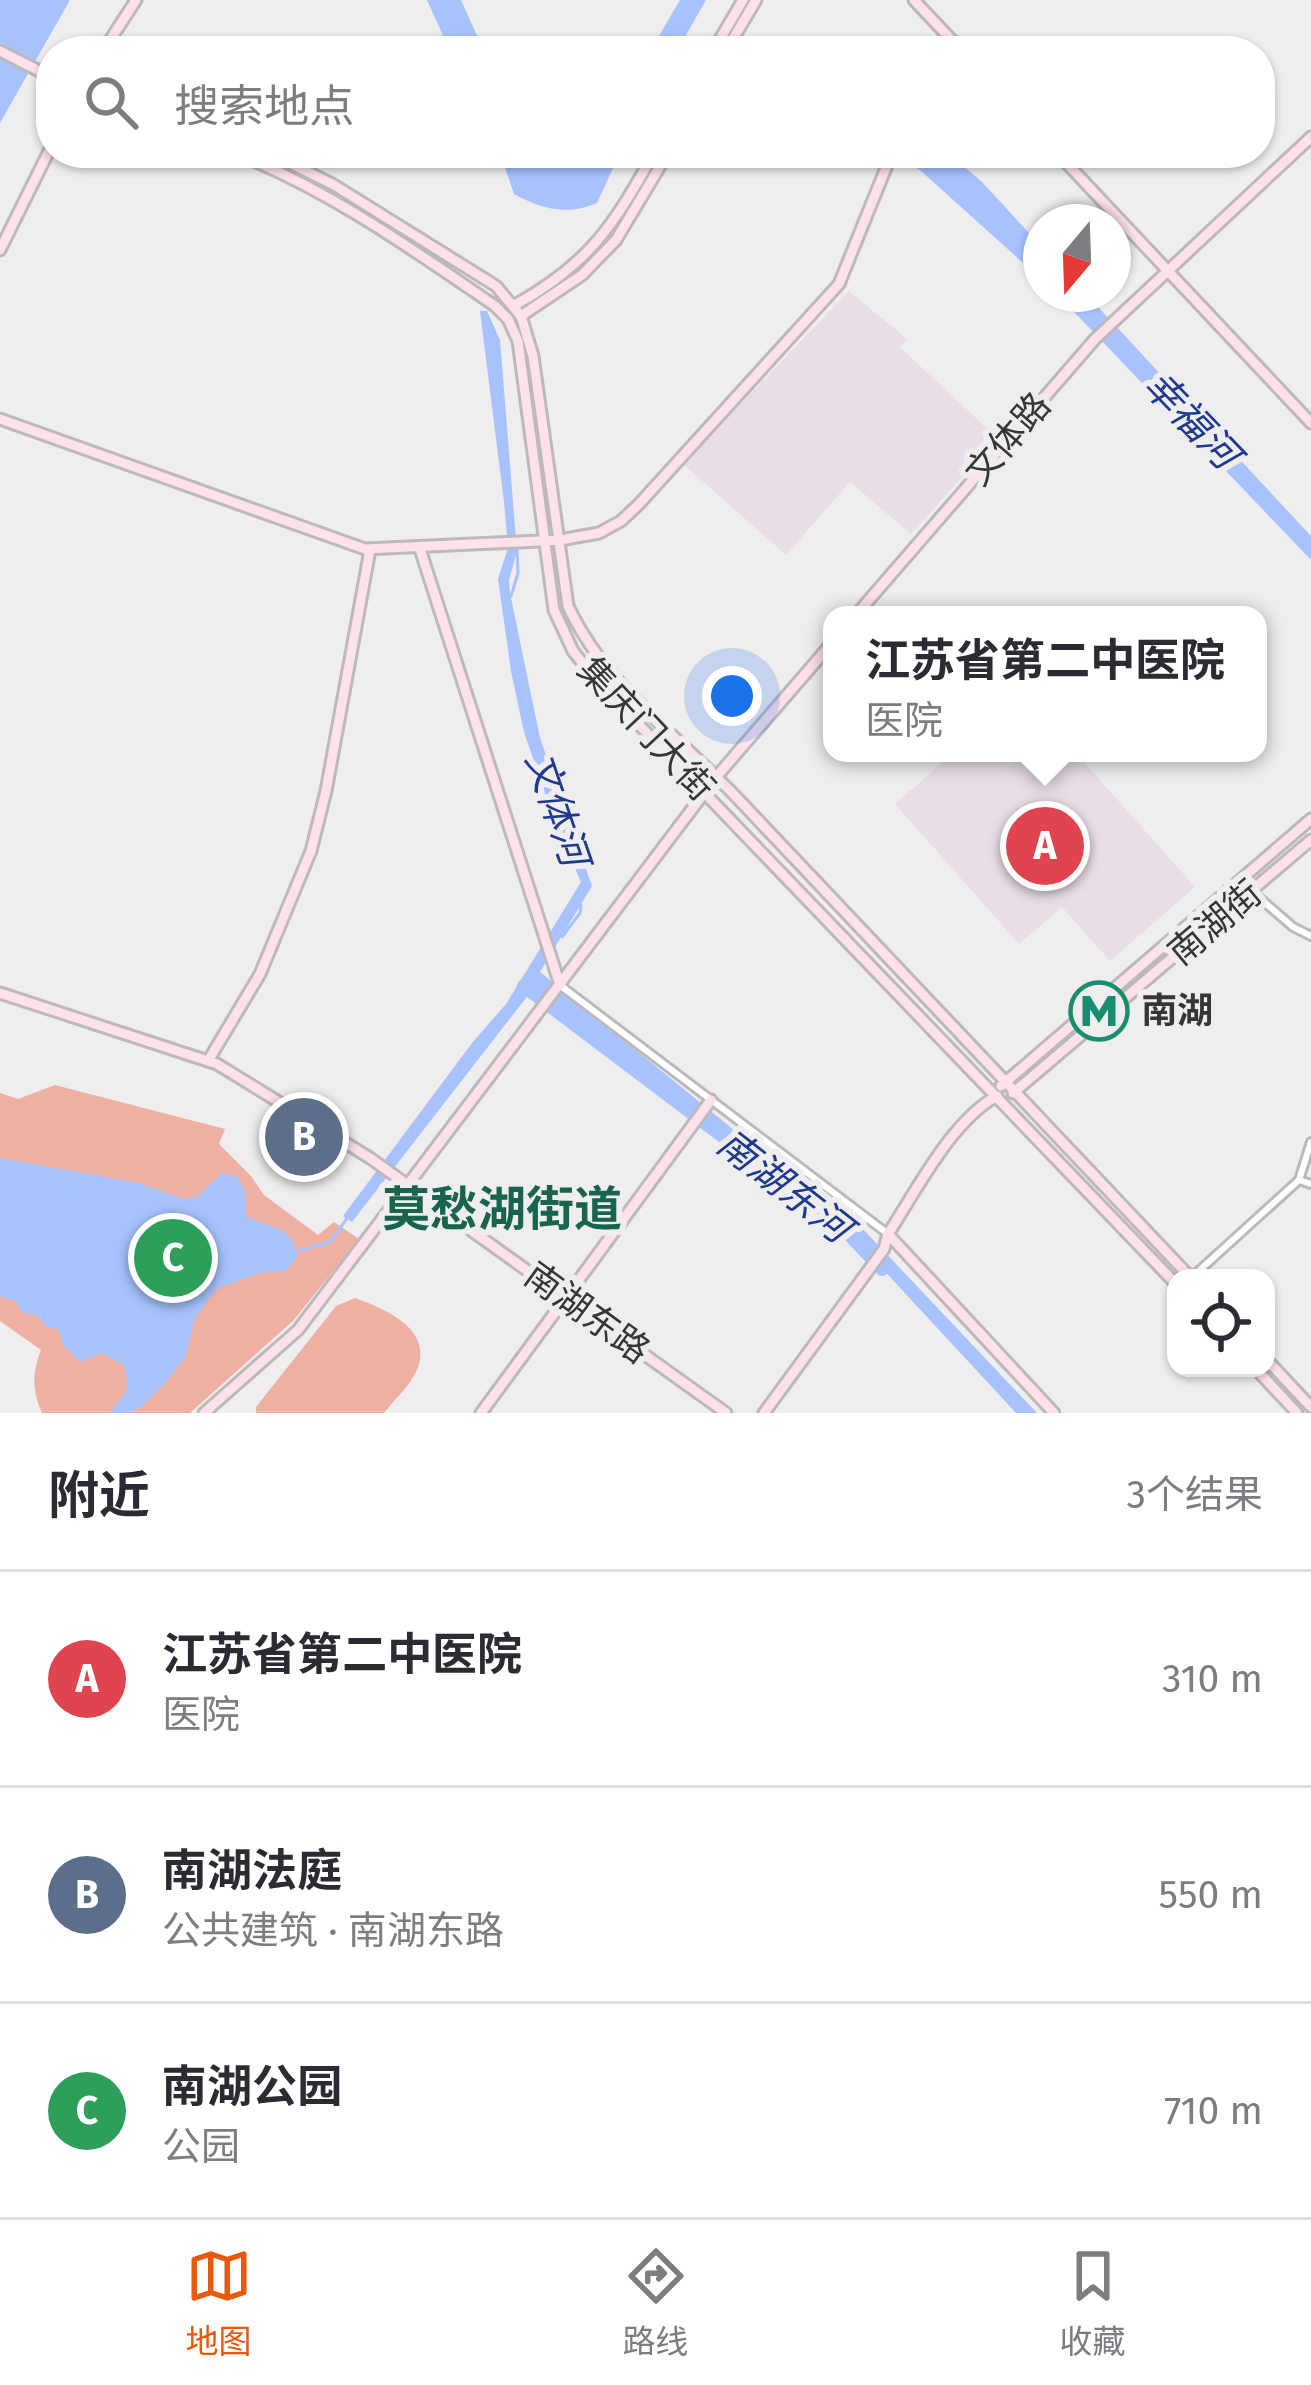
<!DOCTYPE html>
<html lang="zh">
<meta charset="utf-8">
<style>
body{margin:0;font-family:"Fira Sans","Noto Sans SC",sans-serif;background:#f2f2f3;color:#2b2b33}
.controls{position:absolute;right:36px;bottom:36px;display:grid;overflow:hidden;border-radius:24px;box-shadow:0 3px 9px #0004}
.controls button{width:108px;height:108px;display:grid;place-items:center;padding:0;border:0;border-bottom:3px solid #e1e1e2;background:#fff;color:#2b2b33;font:60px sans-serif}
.compass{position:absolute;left:1023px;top:204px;width:108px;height:108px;border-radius:50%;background:#fff;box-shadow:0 3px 9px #0004;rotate:199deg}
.you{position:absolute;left:732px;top:696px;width:42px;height:42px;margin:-30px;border:9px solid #fff;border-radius:50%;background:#1a73e8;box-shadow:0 0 0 18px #1a73e833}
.badge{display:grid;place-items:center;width:78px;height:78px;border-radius:50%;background:#ea580c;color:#fff;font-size:39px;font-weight:700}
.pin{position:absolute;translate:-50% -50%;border:6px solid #fff;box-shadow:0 3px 12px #0006}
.popup{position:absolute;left:823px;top:606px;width:444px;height:156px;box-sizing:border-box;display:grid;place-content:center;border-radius:24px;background:#fff;filter:drop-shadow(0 3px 9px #0005);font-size:39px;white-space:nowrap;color:#7c7c81}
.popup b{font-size:45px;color:#2b2b33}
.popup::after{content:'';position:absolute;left:50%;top:100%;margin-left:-24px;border:24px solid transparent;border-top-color:#fff}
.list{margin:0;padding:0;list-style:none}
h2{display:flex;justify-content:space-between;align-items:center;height:156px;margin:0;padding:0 48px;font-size:51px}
h2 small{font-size:39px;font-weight:400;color:#7c7c81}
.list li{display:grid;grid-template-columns:78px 1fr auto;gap:36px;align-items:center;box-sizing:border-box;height:216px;padding:0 48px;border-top:3px solid #e1e1e2}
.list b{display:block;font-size:45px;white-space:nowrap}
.list p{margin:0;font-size:39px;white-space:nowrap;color:#7c7c81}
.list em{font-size:39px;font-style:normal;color:#7c7c81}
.icon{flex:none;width:66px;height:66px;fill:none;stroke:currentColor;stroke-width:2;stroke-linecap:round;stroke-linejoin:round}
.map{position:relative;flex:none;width:1311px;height:1413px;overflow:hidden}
.search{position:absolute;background:#fff;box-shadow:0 3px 9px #0004;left:36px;right:36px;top:36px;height:132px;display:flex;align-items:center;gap:30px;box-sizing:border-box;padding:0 42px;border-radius:48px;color:#7c7c81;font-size:45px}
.sheet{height:804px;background:#fff}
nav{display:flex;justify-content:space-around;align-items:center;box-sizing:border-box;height:168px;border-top:3px solid #e1e1e2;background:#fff;font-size:33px;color:#7c7c81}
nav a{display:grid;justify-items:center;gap:6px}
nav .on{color:#ea580c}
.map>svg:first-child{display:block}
.built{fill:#e8dee7}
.green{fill:#eeb0a2}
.water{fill:#a7c2fd}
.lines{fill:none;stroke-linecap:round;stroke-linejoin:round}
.stream{stroke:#a7c2fd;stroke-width:3}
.river{stroke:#a7c2fd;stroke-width:14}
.street-casing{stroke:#bcb9bc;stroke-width:12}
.secondary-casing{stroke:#bcb9bc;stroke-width:15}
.street{stroke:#fff;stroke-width:6}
.secondary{stroke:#fee1e9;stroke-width:9}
.labels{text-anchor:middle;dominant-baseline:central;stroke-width:12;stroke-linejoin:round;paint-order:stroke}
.street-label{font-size:36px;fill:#373537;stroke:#f0edef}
.poi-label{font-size:36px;font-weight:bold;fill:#373537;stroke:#f0edef;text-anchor:start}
.water-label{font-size:39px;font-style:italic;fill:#1e3a8d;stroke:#f0edef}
.district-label{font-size:48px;font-weight:bold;fill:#19644f;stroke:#f0edef}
</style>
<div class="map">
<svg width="1311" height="1413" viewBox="0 0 1311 1413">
<rect width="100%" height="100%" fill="#f0edef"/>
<path class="built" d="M849,291L907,339L900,347L997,438L911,534L850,482L786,555L683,464Z
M953,753H1076L1195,887L1110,961L1062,907L1019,944L895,804Z"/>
<path class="green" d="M55,1085L225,1129L219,1144L251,1176L264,1195L318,1235L334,1222L359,1239L293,1321L190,1413H42C32,1390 32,1373 41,1350L0,1321V1093L18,1099Z
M355,1298C383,1308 432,1328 418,1367C413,1383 394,1400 384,1413H256V1407L336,1306Z"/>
<path class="water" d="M0,0H70L0,123Z
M427,0H461L484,51H450Z
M680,0H706L677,51H650Z
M500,153H620L597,203C566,216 542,209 514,194Z
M893,153H948L982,182L1041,246V279L921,171Z
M1057,294H1086L1311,536V560Z
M480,311H487L500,340L517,552L509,580L510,593L540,738L592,886L540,972L831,1209L862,1228L1037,1413H1016L840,1223L533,989L352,1222L343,1216L472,1043L506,1004L581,882L557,829L524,732L511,671L498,579L508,548L504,502Z
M0,1158L139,1183L183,1199L197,1197L222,1173L237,1176L245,1191L246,1216C268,1228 296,1226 297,1257L286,1271L260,1273L216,1289L195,1318L185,1358L166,1382L142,1406L129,1413H110L127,1390L125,1366L102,1353L80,1362L64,1346L58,1329L46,1327L38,1316L22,1312L16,1302L0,1296Z"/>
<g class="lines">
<path class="stream" d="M511,596L518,573L517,547
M562,937L580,913L581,905
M298,1251L330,1242L348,1217"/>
<path class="river" d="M524,986L810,1202L848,1233L882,1269"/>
<g class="street-casing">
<path id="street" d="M1240,881L1293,927L1311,936
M561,986L888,1234
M1299,1180L1311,1184
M1191,1278L1299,1180L1311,1142"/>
</g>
<g class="secondary-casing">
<path id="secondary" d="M914,0L962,51
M0,51L51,77
M103,51L136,0
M713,51L743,0
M726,51L756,0
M235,153C329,190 412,249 495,306L508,319L518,341L554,610L573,651L596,680L1176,1284
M270,153L334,185L496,286L521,316L533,356L568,606C605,686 681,738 741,802C891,961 1041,1119 1191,1278
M1057,153L1311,423
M0,250L51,147
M515,305C590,263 613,226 654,153
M521,316L582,275L616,240L668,153
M0,419L365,549L560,540L599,533L621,521L639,504L839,284L892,153
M420,549L560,985
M856,615L1095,339L1311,137
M0,993L217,1064L370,1158L726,1413
M208,1061L260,974L311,851L326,791L370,550
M1001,1086L1311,819
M1013,1093L1311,840
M888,1234L1054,1413
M1266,1359L1311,1407
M1255,1368L1297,1413
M204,1413L298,1330L717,776L832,643
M481,1413L711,1100
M764,1413L884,1249L888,1234C916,1191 952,1120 997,1096"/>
</g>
<use href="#street" class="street"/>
<use href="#secondary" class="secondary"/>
</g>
<defs>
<g id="metro-ring" transform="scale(3)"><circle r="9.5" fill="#f0edef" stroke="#198d6f" stroke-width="1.5"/><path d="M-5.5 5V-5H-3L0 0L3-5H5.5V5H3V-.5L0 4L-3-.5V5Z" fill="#198d6f"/></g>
</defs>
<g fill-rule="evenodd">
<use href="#metro-ring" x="1099" y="1011"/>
</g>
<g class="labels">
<g class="street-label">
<text transform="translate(1008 439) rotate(-49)">文体路</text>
<text transform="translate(646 729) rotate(47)">集庆门大街</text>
<text transform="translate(1215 923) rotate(-40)">南湖街</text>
<text transform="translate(587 1313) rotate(36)">南湖东路</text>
</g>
<g class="poi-label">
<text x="1141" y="1011">南湖</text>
</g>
<g class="water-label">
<text transform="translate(1191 420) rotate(46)">幸福河</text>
<text transform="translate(557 809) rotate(71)">文体河</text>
<text transform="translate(784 1186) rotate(38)">南湖东河</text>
</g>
<g class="district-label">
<text x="502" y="1210">莫愁湖街道</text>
</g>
</g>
</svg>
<div class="controls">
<button><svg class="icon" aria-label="locate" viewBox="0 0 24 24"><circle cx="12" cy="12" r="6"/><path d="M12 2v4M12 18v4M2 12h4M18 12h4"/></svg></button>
</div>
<svg class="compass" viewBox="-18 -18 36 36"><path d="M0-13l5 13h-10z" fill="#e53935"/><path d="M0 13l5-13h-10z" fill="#7c7c81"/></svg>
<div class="you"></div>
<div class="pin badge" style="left:1045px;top:846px;background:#e0444e">A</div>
<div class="popup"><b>江苏省第二中医院</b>医院</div>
<div class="pin badge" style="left:304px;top:1137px;background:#5c6f8a">B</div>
<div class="pin badge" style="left:173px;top:1258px;background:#2e9e5b">C</div>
<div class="search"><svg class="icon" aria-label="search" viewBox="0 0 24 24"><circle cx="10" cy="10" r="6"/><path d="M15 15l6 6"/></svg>搜索地点</div>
</div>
<section class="sheet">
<h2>附近<small>3个结果</small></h2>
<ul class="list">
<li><span class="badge" style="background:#e0444e">A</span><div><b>江苏省第二中医院</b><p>医院</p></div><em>310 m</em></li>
<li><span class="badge" style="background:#5c6f8a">B</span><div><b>南湖法庭</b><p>公共建筑 · 南湖东路</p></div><em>550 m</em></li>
<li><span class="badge" style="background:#2e9e5b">C</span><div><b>南湖公园</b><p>公园</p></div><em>710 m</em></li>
</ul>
</section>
<nav>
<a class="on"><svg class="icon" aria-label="map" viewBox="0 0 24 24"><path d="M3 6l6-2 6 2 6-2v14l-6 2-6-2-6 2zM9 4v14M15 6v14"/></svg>地图</a>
<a><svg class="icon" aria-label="directions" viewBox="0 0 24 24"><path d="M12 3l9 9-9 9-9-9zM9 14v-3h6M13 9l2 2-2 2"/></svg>路线</a>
<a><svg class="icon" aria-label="saved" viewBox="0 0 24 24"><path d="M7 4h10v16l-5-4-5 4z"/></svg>收藏</a>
</nav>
